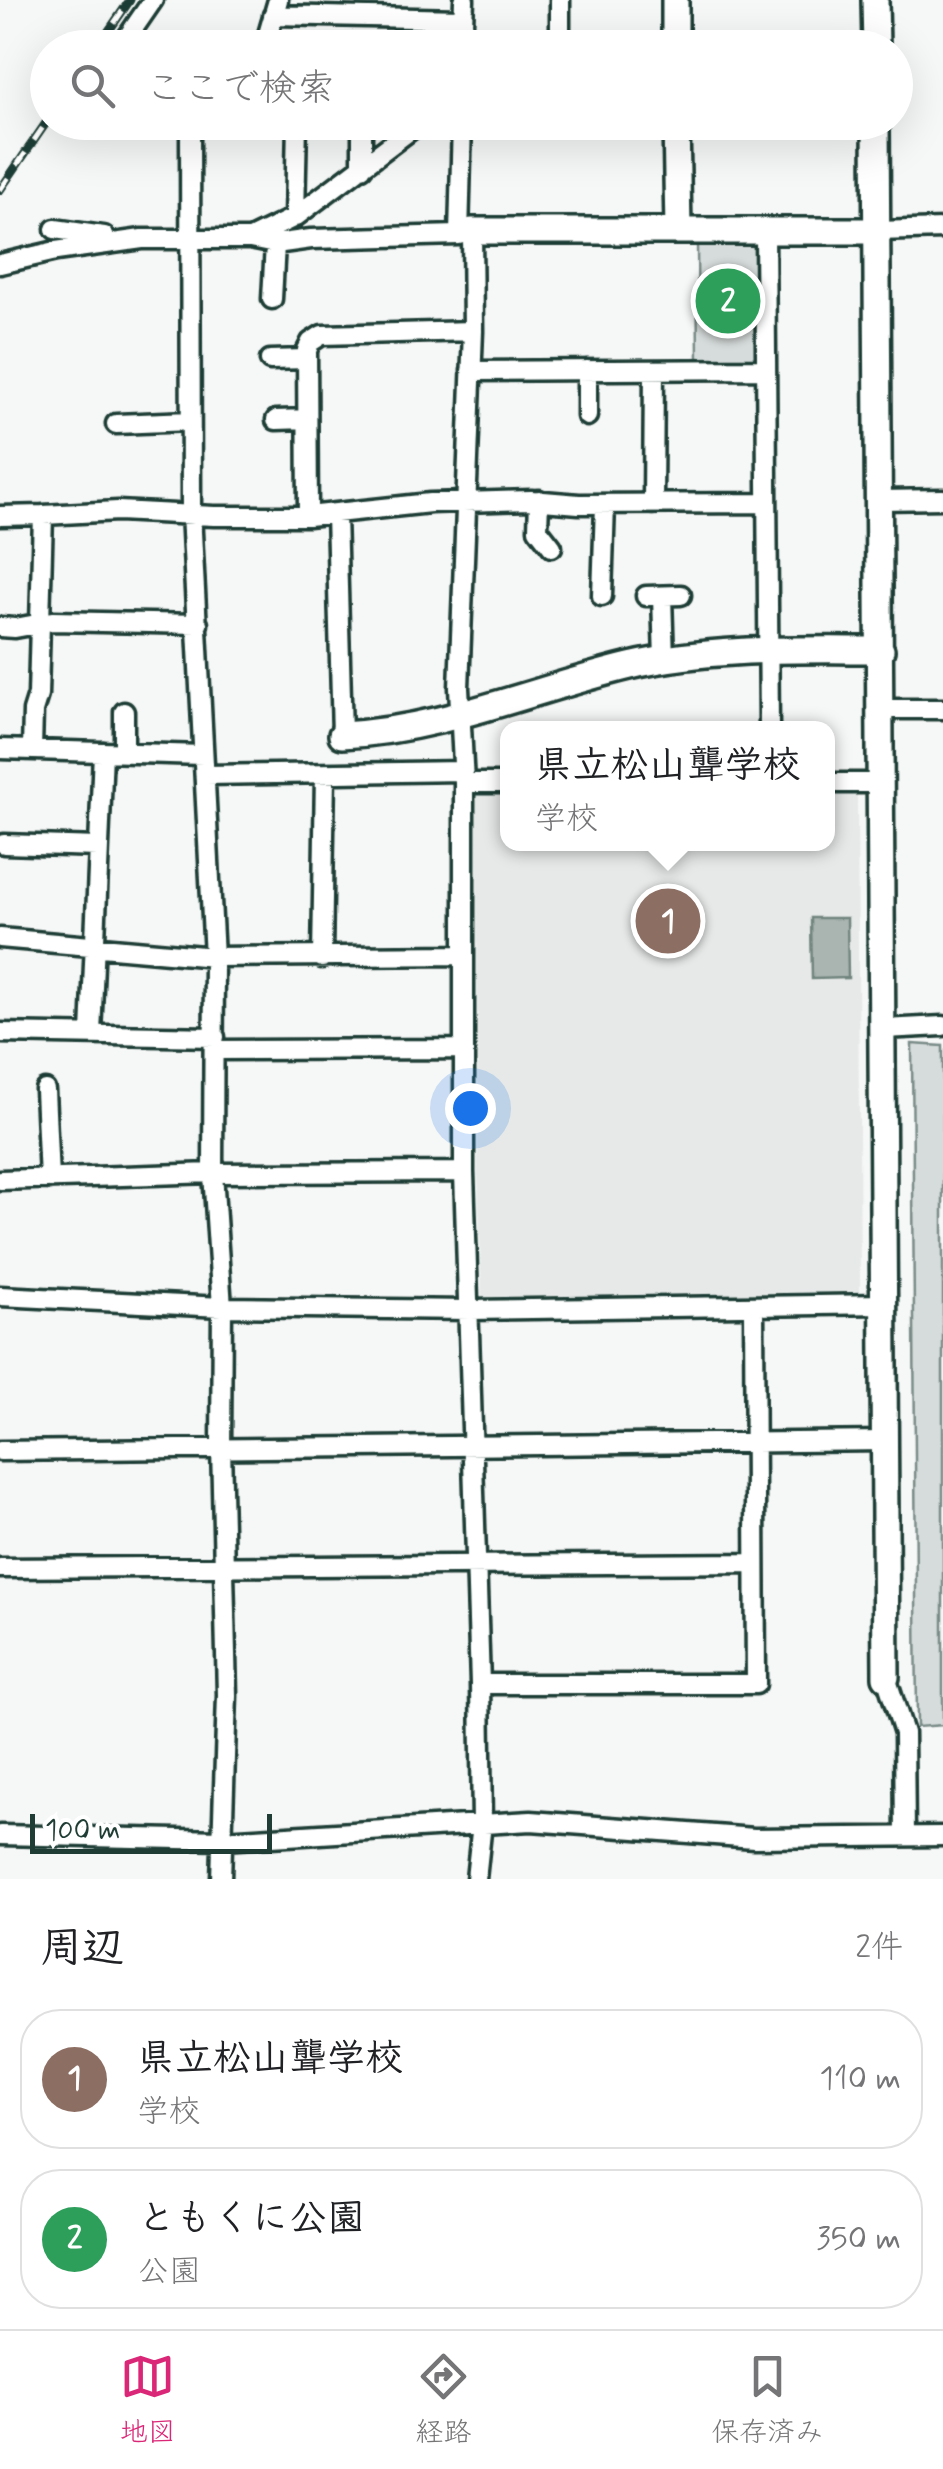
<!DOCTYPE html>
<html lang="ja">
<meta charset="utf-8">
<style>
body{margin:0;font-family:Mynerve,"Klee One",sans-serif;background:#f2f2f2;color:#202124}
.scale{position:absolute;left:30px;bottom:25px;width:242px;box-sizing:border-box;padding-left:10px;border:5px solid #1f3d34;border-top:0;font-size:28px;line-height:35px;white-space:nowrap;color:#1f3d34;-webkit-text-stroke:8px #fff;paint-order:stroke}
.you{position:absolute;left:470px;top:1108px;width:35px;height:35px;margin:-25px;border:8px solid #fff;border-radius:50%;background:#1a73e8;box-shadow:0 0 0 15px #1a73e833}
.badge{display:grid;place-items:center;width:65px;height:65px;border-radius:50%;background:#db2777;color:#fff;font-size:32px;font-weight:700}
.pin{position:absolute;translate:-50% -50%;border:5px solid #fff;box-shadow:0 2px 10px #0006}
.popup{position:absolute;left:500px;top:721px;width:335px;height:130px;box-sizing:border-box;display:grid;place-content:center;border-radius:20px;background:#fff;filter:drop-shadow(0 2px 8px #0005);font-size:32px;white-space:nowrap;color:#757577}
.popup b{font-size:38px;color:#202124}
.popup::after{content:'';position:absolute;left:50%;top:100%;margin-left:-20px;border:20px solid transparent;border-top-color:#fff}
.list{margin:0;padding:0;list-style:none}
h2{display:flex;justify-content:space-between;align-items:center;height:130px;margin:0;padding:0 40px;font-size:42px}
h2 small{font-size:32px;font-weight:400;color:#757577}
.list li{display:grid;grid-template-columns:65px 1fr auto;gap:30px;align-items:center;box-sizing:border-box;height:140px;margin:0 20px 20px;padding:0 20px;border:2px solid #e0e0e0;border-radius:40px}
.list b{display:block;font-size:38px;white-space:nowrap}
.list p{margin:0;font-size:32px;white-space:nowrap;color:#757577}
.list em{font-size:32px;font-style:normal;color:#757577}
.icon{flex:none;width:55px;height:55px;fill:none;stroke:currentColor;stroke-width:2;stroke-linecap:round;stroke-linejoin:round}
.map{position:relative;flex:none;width:943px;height:1879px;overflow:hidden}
.search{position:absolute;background:#fff;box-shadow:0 10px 40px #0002;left:30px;right:30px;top:30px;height:110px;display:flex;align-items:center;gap:25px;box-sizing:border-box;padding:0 35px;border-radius:55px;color:#757577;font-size:38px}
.sheet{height:450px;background:#fff}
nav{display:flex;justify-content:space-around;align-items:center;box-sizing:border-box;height:140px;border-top:2px solid #e0e0e0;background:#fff;font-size:28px;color:#757577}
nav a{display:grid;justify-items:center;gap:5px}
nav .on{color:#db2777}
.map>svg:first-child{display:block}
.built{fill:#e6e9e8}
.green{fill:#d6dcdb;stroke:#7a8c88;stroke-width:2.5}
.water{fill:#aab5b1;stroke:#72857f;stroke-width:2.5}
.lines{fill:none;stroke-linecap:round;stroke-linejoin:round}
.street-casing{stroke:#1f3d34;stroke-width:25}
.secondary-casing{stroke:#1f3d34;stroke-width:32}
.street{stroke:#fff;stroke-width:18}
.secondary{stroke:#fff;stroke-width:25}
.rail-casing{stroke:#1f3d34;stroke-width:9}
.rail{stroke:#fff;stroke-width:5;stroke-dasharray:15;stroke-linecap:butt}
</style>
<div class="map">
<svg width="943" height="1879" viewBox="0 0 943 1879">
<rect width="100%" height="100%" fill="#f6f7f7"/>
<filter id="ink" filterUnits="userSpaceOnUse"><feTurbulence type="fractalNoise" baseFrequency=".01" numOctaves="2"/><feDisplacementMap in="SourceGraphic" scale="20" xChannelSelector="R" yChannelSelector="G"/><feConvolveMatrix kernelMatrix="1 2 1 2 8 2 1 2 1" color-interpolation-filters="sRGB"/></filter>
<g filter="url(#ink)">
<path class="built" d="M828,788H851L857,794L860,1293L854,1300L486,1302L482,1299L478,1173L477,795L483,790H508V844H828Z"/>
<path class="green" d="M697,242H752L758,248L759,355L752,362H698Z
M912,1044L943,1046V1725L917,1727Z"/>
<path class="water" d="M811,918H847L848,978L812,979Z"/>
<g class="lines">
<g class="street-casing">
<path id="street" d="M560,0V48
M273,15L463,19
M120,48L153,0
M264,48L278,0
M462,48L464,0
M190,122L191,513L214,957L213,1173L222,1307L221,1446L227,1695L221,1879
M362,168V122
M295,217L297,122
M55,229L104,236L106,240
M765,231L769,728
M878,231L943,229
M459,235L462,122
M250,239L295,217L421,122
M0,264L56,251L142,239H250L275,244L311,239L459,235L472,231L473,331L459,688L464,783V1172L480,1684L482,1823L476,1879
M272,299L275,244
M270,360L307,359
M471,371L766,369
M587,416V370
M276,420L307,419
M116,424L190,421
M539,500L538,529L552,547
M880,500L943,499
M653,504L654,370
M336,514L342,735
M0,516L43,515
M308,516L307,350L311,342L322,335L473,331
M602,596L605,504
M646,596L681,595
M662,596L664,660
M0,627L15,628L53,621L198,624
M881,709H943
M0,749L203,755
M32,749L33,711L38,695L43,515L118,511L214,516H308L430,503L531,500L579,504L766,503
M124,752V712
M206,775L463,771
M464,783H508
M828,783H882
M4,844L98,847
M0,938L214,957L464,955
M322,958L325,774
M884,1029L943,1026
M0,1033L215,1037
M91,1034L103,752
M215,1050L464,1049
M45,1090L49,1179
M0,1180L213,1173L464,1172
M0,1296L222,1307L470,1310L886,1304
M0,1451L887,1441
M0,1568L755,1563
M886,1677L904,1733L905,1836
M480,1684H756L754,1307
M0,1835L223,1840L531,1821L754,1838L943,1836"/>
</g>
<g class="secondary-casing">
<path id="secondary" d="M675,0V48
M875,0L876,48
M676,122L678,230
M876,122L886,1677
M472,231H878
M342,735C441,730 534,689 630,666C713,647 797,650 881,650"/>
</g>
<use href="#street" class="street"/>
<use href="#secondary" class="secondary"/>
<g class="rail-casing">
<path id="rail" d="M97,48L130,0
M0,190L48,120"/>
</g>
<use href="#rail" class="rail"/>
</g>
</g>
</svg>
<div class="scale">100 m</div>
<div class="you"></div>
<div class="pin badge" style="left:668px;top:921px;background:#8d6e63">1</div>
<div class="popup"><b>県立松山聾学校</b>学校</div>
<div class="pin badge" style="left:728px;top:301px;background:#2e9e5b">2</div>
<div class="search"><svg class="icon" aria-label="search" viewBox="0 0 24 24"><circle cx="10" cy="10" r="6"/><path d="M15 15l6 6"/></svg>ここで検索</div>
</div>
<section class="sheet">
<h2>周辺<small>2件</small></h2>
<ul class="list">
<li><span class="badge" style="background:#8d6e63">1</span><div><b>県立松山聾学校</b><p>学校</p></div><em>110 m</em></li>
<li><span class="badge" style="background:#2e9e5b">2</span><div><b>ともくに公園</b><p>公園</p></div><em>350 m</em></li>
</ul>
</section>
<nav>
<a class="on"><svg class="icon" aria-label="map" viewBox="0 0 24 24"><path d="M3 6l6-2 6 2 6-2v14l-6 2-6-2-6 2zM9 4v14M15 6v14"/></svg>地図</a>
<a><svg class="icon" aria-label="directions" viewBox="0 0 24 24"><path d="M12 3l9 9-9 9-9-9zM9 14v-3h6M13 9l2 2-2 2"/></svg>経路</a>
<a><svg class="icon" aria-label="saved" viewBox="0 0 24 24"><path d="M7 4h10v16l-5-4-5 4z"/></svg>保存済み</a>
</nav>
